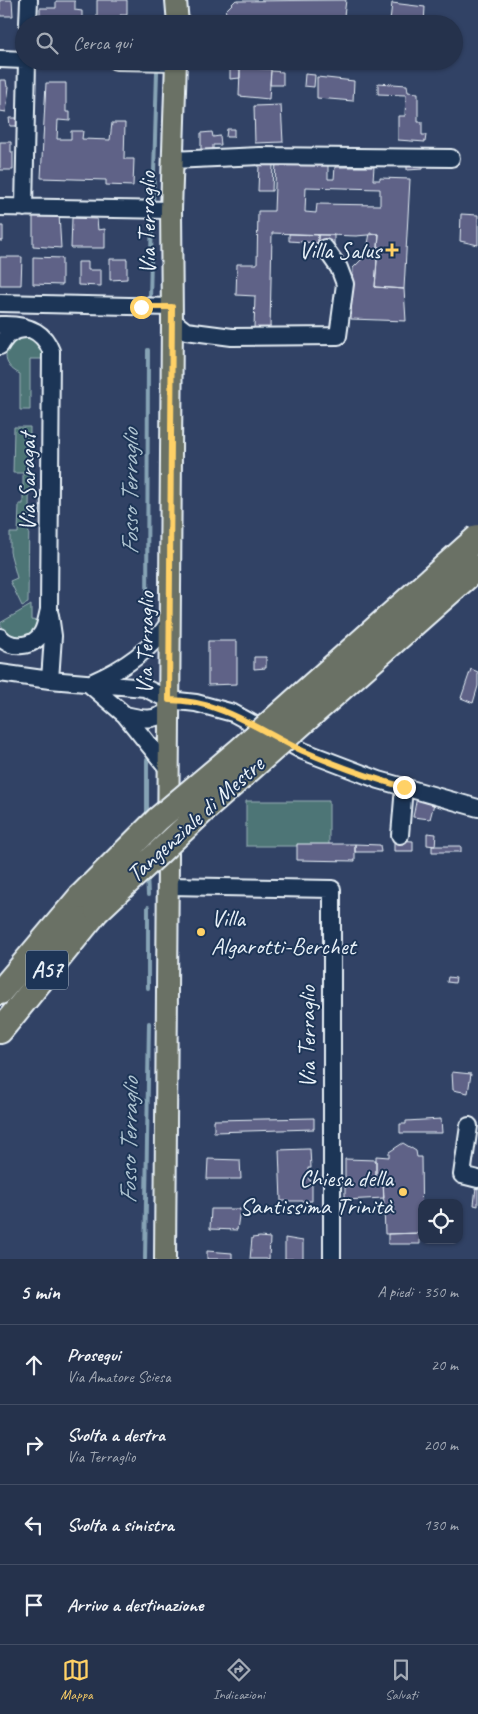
<!DOCTYPE html>
<html lang="it">
<meta charset="utf-8">
<style>
body{margin:0;font-family:Caveat,sans-serif;background:#2d3a53;color:#f1f3f6}
.controls{position:absolute;right:15px;bottom:15px;display:grid;overflow:hidden;border-radius:10px;box-shadow:0 1px 4px #0004}
.controls button{width:45px;height:45px;display:grid;place-items:center;padding:0;border:0;border-bottom:1px solid #424d64;background:#25324c;color:#f1f3f6;font:25px sans-serif}
.stop{position:absolute;width:15px;height:15px;margin:-11px;border:4px solid #ffd166;border-radius:50%;background:#fff}
.stop.end{background:#ffd166;border-color:#fff;box-shadow:0 1px 5px #0008}
.list{margin:0;padding:0;list-style:none}
h2{display:flex;justify-content:space-between;align-items:center;height:65px;margin:0;padding:0 20px;font-size:21px}
h2 small{font-size:16px;font-weight:400;color:#a3aab5}
.list li{display:grid;grid-template-columns:32px 1fr auto;gap:15px;align-items:center;box-sizing:border-box;height:80px;padding:0 20px;border-top:1px solid #424d64}
.list b{display:block;font-size:19px;white-space:nowrap}
.list p{margin:0;font-size:16px;white-space:nowrap;color:#a3aab5}
.list em{font-size:16px;font-style:normal;color:#a3aab5}
.icon{flex:none;width:28px;height:28px;fill:none;stroke:currentColor;stroke-width:2;stroke-linecap:round;stroke-linejoin:round}
.map{position:relative;flex:none;width:478px;height:1259px;overflow:hidden}
.search{position:absolute;background:#25324c;box-shadow:0 1px 4px #0004;left:15px;right:15px;top:15px;height:55px;display:flex;align-items:center;gap:12px;box-sizing:border-box;padding:0 18px;border-radius:28px;color:#a3aab5;font-size:19px}
.sheet{height:385px;background:#25324c}
nav{display:flex;justify-content:space-around;align-items:center;box-sizing:border-box;height:70px;border-top:1px solid #424d64;background:#25324c;font-size:14px;color:#a3aab5}
nav a{display:grid;justify-items:center;gap:2px}
nav .on{color:#ffd166}
.map>svg:first-child{display:block}
.green{fill:#4d7476;stroke:#9ab2b7}
.lines{fill:none;stroke-linecap:round;stroke-linejoin:round}
.stream{stroke:#86a3b5;stroke-width:4}
.building{fill:#5f6287;stroke:#e8f1f8;fill-rule:evenodd}
.minor-casing{stroke:#e8f1f8;stroke-width:20}
.major-casing{stroke:#e8f1f8;stroke-width:24}
.highway-casing{stroke:#e8f1f8;stroke-width:28}
.minor{stroke:#1d3557;stroke-width:16}
.major{stroke:#6b7165;stroke-width:20}
.highway{stroke:#6b7165;stroke-width:24}
.highway-bridge-casing{stroke:#e8f1f8;stroke-width:28;stroke-linecap:butt}
.highway-bridge{stroke:#6b7165;stroke-width:24}
.route{stroke:#ffd166;stroke-width:6}
.poi-dot{fill:#ffd166;stroke:#1d3557;stroke-width:2}
.labels{text-anchor:middle;dominant-baseline:central;stroke-width:4;stroke-linejoin:round;paint-order:stroke}
.shield{fill:#1d3557;stroke:#abb9c8;stroke-width:1}
.shield-label{font-size:22px;font-weight:bold;fill:#e8f1f8}
.street-label{font-size:24px;fill:#e8f1f8;stroke:#1d3557}
.poi-label{font-size:24px;fill:#e8f1f8;stroke:#1d3557;text-anchor:end}
.water-label{font-size:25px;font-style:italic;fill:#afc4d1;stroke:#1d3557}
</style>
<div class="map">
<svg width="478" height="1259" viewBox="0 0 478 1259">
<rect width="100%" height="100%" fill="#314265"/>
<filter id="ink" filterUnits="userSpaceOnUse"><feTurbulence type="fractalNoise" baseFrequency=".02" numOctaves="2"/><feDisplacementMap in="SourceGraphic" scale="10" xChannelSelector="R" yChannelSelector="G"/><feConvolveMatrix kernelMatrix="1 2 1 2 8 2 1 2 1" color-interpolation-filters="sRGB"/></filter>
<g filter="url(#ink)">
<path class="green" d="M19,336C35,336 42,343 43,359H30V410H20V374C1,365 2,348 19,336Z
M14,427H30L28,603L22,606L10,581L17,578L10,552V533H18L19,504H23V473H13Z
M31,605V620L41,621L39,630L21,641L5,632L0,623Z
M246,801H329V846H246Z"/>
<g class="lines">
<path class="stream" d="M153,205L157,72
M150,301L152,214
M147,633L148,350
M147,760V818
M147,875L148,895
M148,907V988
M145,1259L149,1023"/>
</g>
<path class="building" d="M0,0H12L13,16H0Z
M97,0H127V15H120V23L97,22Z
M236,0L238,1L346,0L343,24H222V18L227,13L225,11Z
M56,1H75V10L82,11V24H40V8H56Z
M392,3L425,7L424,24L390,21Z
M217,61H234V69L217,68Z
M295,61H357L356,70L295,65Z
M242,68L271,69L269,99L239,96L240,70Z
M230,69L240,70V78L230,79Z
M271,71L283,72V85H270Z
M305,74L315,75L314,87L304,86Z
M317,77L354,81L353,101L317,98Z
M0,80H6L7,87H9L6,112L0,111Z
M46,83H66V112H70V121L58,120L57,139H71V131H83L82,139L110,140L112,123H125L124,159H134L133,186L106,185V180L41,178Z
M378,83L407,85L408,92L418,93V122H422V135H426L425,142L398,140V116H405L406,95L378,94Z
M281,105L283,142L255,143L254,106Z
M9,118H20V126H10Z
M227,129H234V137H226Z
M212,132L213,137L220,136L221,145H213V150H201V133Z
M0,142H11V152H13V170H0Z
M328,159V179H334L335,167H374L373,180H380V178L410,179L404,289L375,287L379,234L356,236L272,233L270,328H254L255,296L236,295L237,264H257L258,211H274L276,160ZM306,187L380,189V205L317,204L316,213L305,212Z
M407,160H424L423,169L407,170Z
M259,165H273L272,191H258Z
M33,213L59,214L61,248L33,246Z
M461,214L478,215V245L460,241Z
M72,218L97,219L98,230L105,229V248H71Z
M0,226H3V241H0Z
M370,233L379,234L375,287L404,289L406,321L351,319L353,268L366,255Z
M289,234L318,235V243L289,241Z
M318,235H334V248H318Z
M0,257H22L21,285H0Z
M33,257L62,258V285L33,284Z
M110,259H127V279L110,280Z
M78,262H88V270H101V286L78,285Z
M208,641H237V684L208,685Z
M254,657H266V668L254,669Z
M471,669L478,672V686L473,703L461,698Z
M418,792L436,796L430,819L413,817Z
M427,833L436,834L435,846L427,845Z
M394,840L413,841V851H394Z
M297,844H355V861L297,860Z
M355,844L380,845L381,852H355Z
M432,846H461V852H432Z
M448,977L456,978L455,983L447,982Z
M452,1072L471,1074L468,1093L453,1090Z
M314,1118V1129L214,1132V1120Z
M441,1119L442,1133H400V1124H406V1121Z
M403,1143L416,1151L417,1157H421L422,1233L385,1234L383,1180H376V1156L389,1157V1152Z
M307,1149H310L311,1168H308L309,1180L312,1181V1201H281L279,1150Z
M208,1159L240,1160L241,1179H207Z
M345,1159L376,1160V1180H383L384,1198L345,1200Z
M476,1187L478,1188V1206L474,1205Z
M211,1209H240L237,1230L210,1229Z
M420,1233V1244H388V1234Z
M260,1237L270,1238L269,1259H250L252,1238Z
M285,1238L303,1241V1259H285Z
M207,1251L232,1253V1259H207Z"/>
<g class="lines">
<g class="minor-casing">
<path id="minor" d="M28,24L29,0
M0,59L24,60
M116,61L176,62
M172,160L260,156L451,158
M0,207L171,210
M24,208L27,61
M0,303L172,307
M172,320L186,331L232,337L338,336L345,284L339,268L325,248
M0,325C22,324 43,328 51,351L49,610C47,617 46,626 42,633C34,647 11,650 0,637
M0,346C6,335 14,329 27,329
M50,615L53,636L50,680
M0,673L50,680L145,688L169,700L196,703L233,713L303,751L379,780L478,808
M93,682C125,668 151,650 170,621
M89,684L125,715L169,770
M125,715C143,719 154,722 169,710
M400,835L404,787
M168,886L332,889V1259
M469,1126L462,1175L478,1179"/>
</g>
<g class="major-casing">
<path id="major" d="M176,0L178,24
M165,1259L172,320L171,210L176,61"/>
</g>
<g class="highway-casing">
<path id="highway" d="M0,992L80,897
M0,1031L97,911"/>
</g>
<use href="#minor" class="minor"/>
<use href="#major" class="major"/>
<use href="#highway" class="highway"/>
<g class="highway-bridge-casing">
<path id="highway-bridge" d="M80,897L158,819L240,750L478,537
M97,911L203,811L478,567"/>
</g>
<use href="#highway-bridge" class="highway-bridge"/>
</g>
</g>
<g class="lines" filter="url(#ink)">
<path class="route" d="M141,307H172L169,700C221,700 258,730 303,751C336,765 370,778 404,787"/>
</g>
<g class="poi-dot">
<path d="M389.5 242.5h5v5h5v5h-5v5h-5v-5h-5v-5h5z"/>
<circle cx="201" cy="932" r="5"/>
<circle cx="403" cy="1192" r="5"/>
</g>
<g class="labels">
<rect class="shield" x="26" y="950.5" width="42" height="39" rx="4"/>
<g class="shield-label">
<text x="47" y="970">A57</text>
</g>
<g class="street-label">
<text transform="translate(147 223) rotate(-90)">Via Terraglio</text>
<text transform="translate(27 482) rotate(-90)">Via Saragat</text>
<text transform="translate(145 643) rotate(-89)">Via Terraglio</text>
<text transform="translate(195 819) rotate(-42)">Tangenziale di Mestre</text>
<text transform="translate(307 1037) rotate(-90)">Via Terraglio</text>
</g>
<g class="poi-label">
<text x="381" y="250">Villa Salus</text>
<text x="211" y="918" text-anchor="start">Villa<tspan x="211" dy="28">Algarotti-Berchet</tspan></text>
<text x="393" y="1178">Chiesa della<tspan x="393" dy="28">Santissima Trinità</tspan></text>
</g>
<g class="water-label">
<text transform="translate(130 492) rotate(-90)">Fosso Terraglio</text>
<text transform="translate(129 1141) rotate(-89)">Fosso Terraglio</text>
</g>
</g>
</svg>
<div class="controls">
<button><svg class="icon" aria-label="locate" viewBox="0 0 24 24"><circle cx="12" cy="12" r="6"/><path d="M12 2v4M12 18v4M2 12h4M18 12h4"/></svg></button>
</div>
<div class="stop" style="left:141px;top:307px"></div>
<div class="stop end" style="left:404px;top:787px"></div>
<div class="search"><svg class="icon" aria-label="search" viewBox="0 0 24 24"><circle cx="10" cy="10" r="6"/><path d="M15 15l6 6"/></svg>Cerca qui</div>
</div>
<section class="sheet">
<h2>5 min<small>A piedi · 350 m</small></h2>
<ul class="list">
<li><svg class="icon" aria-label="ahead" viewBox="0 0 24 24"><path d="M12 20V5M6 11l6-6 6 6"/></svg><div><b>Prosegui</b><p>Via Amatore Sciesa</p></div><em>20 m</em></li>
<li><svg class="icon" aria-label="right" viewBox="0 0 24 24"><path d="M7 20v-9h11M14 6l5 5-5 5"/></svg><div><b>Svolta a destra</b><p>Via Terraglio</p></div><em>200 m</em></li>
<li><svg class="icon" aria-label="left" viewBox="0 0 24 24"><path d="M17 20v-9H6M10 6l-5 5 5 5"/></svg><div><b>Svolta a sinistra</b></div><em>130 m</em></li>
<li><svg class="icon" aria-label="arrive" viewBox="0 0 24 24"><path d="M6 21V4h12l-3 4 3 4H6"/></svg><div><b>Arrivo a destinazione</b></div></li>
</ul>
</section>
<nav>
<a class="on"><svg class="icon" aria-label="map" viewBox="0 0 24 24"><path d="M3 6l6-2 6 2 6-2v14l-6 2-6-2-6 2zM9 4v14M15 6v14"/></svg>Mappa</a>
<a><svg class="icon" aria-label="directions" viewBox="0 0 24 24"><path d="M12 3l9 9-9 9-9-9zM9 14v-3h6M13 9l2 2-2 2"/></svg>Indicazioni</a>
<a><svg class="icon" aria-label="saved" viewBox="0 0 24 24"><path d="M7 4h10v16l-5-4-5 4z"/></svg>Salvati</a>
</nav>
